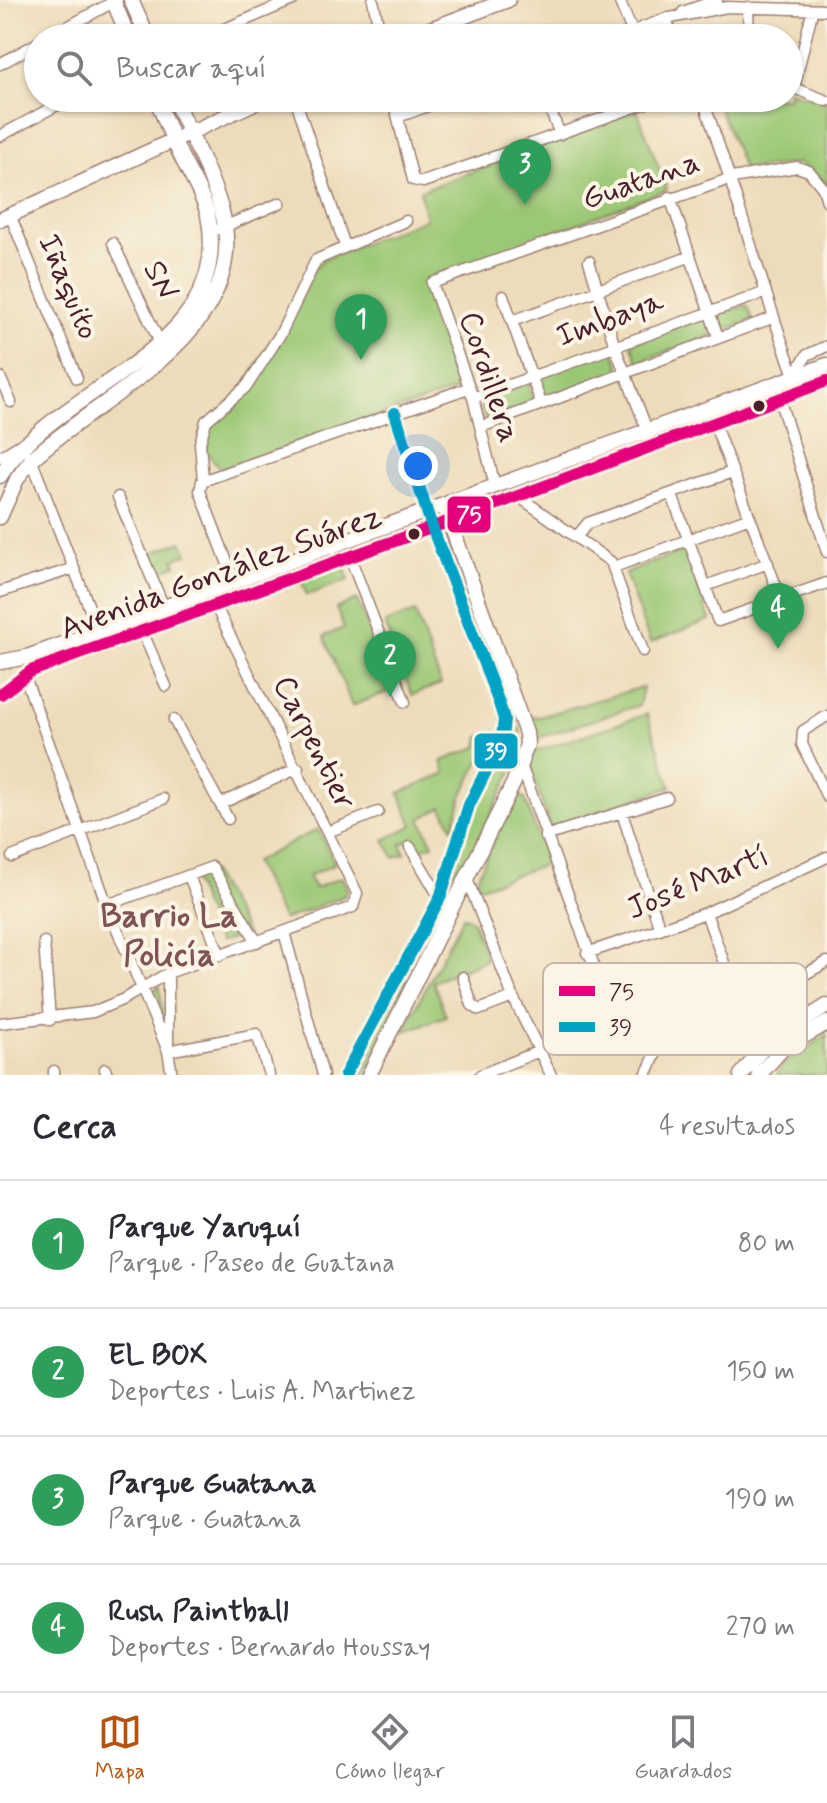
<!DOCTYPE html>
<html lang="es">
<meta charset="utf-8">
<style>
body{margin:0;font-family:Mynerve,sans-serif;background:#f7f7f7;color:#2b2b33}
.you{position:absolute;left:418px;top:466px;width:28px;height:28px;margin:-20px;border:6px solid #fff;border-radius:50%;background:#1a73e8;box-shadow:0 0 0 12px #1a73e833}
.badge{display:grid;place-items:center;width:52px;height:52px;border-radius:50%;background:#b45309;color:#fff;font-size:26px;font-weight:700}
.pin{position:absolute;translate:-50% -66px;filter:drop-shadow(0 2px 4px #0008)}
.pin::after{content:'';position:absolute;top:42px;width:28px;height:24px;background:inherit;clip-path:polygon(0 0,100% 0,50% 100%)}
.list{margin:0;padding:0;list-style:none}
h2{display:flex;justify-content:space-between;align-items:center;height:104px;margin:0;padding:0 32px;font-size:34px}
h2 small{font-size:26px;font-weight:400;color:#7c7c81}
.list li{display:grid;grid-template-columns:52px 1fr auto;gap:24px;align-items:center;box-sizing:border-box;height:128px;padding:0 32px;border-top:2px solid #e1e1e2}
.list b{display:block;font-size:30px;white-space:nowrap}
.list p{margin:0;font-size:26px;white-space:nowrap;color:#7c7c81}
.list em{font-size:26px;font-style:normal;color:#7c7c81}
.icon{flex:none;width:44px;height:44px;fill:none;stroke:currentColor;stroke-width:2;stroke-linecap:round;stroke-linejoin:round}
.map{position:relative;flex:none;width:827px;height:1075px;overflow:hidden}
.search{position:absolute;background:#fff;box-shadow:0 2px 6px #0004;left:24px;right:24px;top:24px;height:88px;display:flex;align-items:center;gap:20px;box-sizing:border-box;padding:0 28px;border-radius:44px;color:#7c7c81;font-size:30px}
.sheet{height:616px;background:#fff}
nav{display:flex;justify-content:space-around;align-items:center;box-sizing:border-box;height:112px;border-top:2px solid #e1e1e2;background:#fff;font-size:22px;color:#7c7c81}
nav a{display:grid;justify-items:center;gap:4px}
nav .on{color:#b45309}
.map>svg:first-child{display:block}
.green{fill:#9bc875;stroke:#727450;stroke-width:2}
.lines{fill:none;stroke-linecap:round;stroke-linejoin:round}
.street-casing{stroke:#9c7e72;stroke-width:13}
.secondary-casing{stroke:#9c7e72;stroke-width:17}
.street{stroke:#fff;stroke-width:10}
.secondary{stroke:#fff;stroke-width:14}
.bus-1-casing{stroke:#fcf5e5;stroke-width:18}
.bus-2-casing{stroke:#fcf5e5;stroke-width:18}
.bus-1{stroke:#e5007d;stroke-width:12}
.bus-2{stroke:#04a2c6;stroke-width:12}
.bus-dot{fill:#4a1f2b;stroke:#fcf5e5;stroke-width:3}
.labels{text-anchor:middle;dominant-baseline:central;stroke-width:8;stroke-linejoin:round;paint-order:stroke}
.street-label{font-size:32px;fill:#4a1f2b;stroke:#fcf5e5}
.neighbourhood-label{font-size:34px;font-weight:bold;fill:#805354;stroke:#fcf5e5}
.key{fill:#fcf5e5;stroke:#c7b5ad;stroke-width:2}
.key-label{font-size:22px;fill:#4a1f2b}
.line-badge{stroke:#fcf5e5;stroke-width:3}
.badge-label{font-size:22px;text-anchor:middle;font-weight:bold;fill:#fff}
</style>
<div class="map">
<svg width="827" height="1075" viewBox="0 0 827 1075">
<rect width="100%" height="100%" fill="#fcf5e5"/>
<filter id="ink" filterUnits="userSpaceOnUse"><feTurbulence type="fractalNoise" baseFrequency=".0125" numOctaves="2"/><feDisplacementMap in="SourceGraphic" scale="16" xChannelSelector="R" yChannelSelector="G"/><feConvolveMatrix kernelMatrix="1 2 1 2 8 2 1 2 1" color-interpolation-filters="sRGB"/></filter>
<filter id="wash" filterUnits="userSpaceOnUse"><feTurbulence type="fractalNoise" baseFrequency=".006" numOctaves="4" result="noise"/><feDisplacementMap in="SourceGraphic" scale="32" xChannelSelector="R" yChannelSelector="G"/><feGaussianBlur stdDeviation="1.8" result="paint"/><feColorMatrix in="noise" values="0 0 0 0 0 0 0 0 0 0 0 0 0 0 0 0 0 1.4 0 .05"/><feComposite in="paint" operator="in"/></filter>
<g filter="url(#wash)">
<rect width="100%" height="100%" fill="#eddcba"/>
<path class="green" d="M789,91L827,102V185L798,163L744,170L715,98H789Z
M637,110L667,190L442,274V278L430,282L465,387L222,469L205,452L209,423L237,399L312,272L323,259L426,219L420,191Z
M747,305L753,320L720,331L715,316Z
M706,316L712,336L638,362L631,343Z
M613,348L621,371L543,400L534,376Z
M528,382L535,402L486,420L479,401Z
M182,541L188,554L174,559L176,565L160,572L152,553Z
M685,550L710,620L650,643L625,573Z
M343,564L349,580L307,595L301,580Z
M357,600L393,690L352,706L324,636L344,628L336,608Z
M415,612L441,684L412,695L385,623Z
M501,681L521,731L520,755L364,1075H357L446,896L475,803L505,744L497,682Z
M643,687L639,705L535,739L531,716L539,717Z
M647,714L671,787L550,827L530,766L534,752Z
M495,731L463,794L453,828L442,807L421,819L433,845L420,849L414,838L401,844L405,854L394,857L384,840L413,825L399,793L446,774L442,761L478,747L480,737Z
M519,796L525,799L547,864L478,888L477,878L510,805Z
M318,829L335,864L308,876L315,888L342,877L347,889L344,896L283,920L254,862Z
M211,871L246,933L219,943L192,877Z
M463,916L472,920L487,959L433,982L446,1016L403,1032Z
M769,959L794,1013L762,1029L738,971Z
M160,986L164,1031L149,993Z
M827,1035V1075H776L784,1064Z"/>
</g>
<g filter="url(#ink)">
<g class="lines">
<g class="street-casing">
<path id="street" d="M373,0L381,38
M619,0L632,31
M748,7L749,38
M683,12L717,0
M665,19L727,7L827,10
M665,19L675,38
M47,38L117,0
M203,38L293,0
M614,38L668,18
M0,64L38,43
M789,86L827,101
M794,87L812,12
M295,98L345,246
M393,98L413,180L423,182L660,98
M545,98L560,134
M702,98C737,191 761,287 796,381
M398,117L450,98
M0,136L70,98
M670,197L718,337
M10,215L77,378
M219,229L280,203
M113,243L160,343
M589,261L614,344L649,435
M503,296L541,403
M512,321L689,257
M827,346L807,355L779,398L827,552
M0,377L11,402
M473,398L766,292
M395,413L429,510
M714,423L781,599
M481,427L772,318
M30,456L98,630
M0,457L26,441
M203,480L200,443L206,421L247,386L281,333L316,260L406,221
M495,486L473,398L432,283L732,178L797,167L809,171L823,188L827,201
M672,495L718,621L827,583
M518,496L611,562L643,651
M118,497L165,610
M577,536L588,523L732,472
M350,557L405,702
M614,567L750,517
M234,580L200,491L202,481L468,388
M706,586L768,563
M0,592L72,569
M142,631L166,686
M24,674L107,905L168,1051L172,1075
M827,716L803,731L802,744L827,797
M174,720L220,804L298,768
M521,765L614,1021
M220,804L228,819
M622,813L660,929
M330,831L378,812
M545,836L667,798
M410,847L440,898
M12,857L163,799
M189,876L220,955
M467,879L513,997L551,1075
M107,905L212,867L257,942
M706,913L757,1054
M284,932L323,1075
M44,942L50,1020
M587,953L706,913L827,857
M168,973V1051L257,1034L269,1075
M463,977L472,1005L479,1010L513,997
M805,1017L791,982L827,962
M0,1023L93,1012L124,999L168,973L353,907L357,893L215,605
M105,1069L107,1075
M54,1071V1075
M480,1075L614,1021L730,984
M646,1075L680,1001"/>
</g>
<g class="secondary-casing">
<path id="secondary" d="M113,0L129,38
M131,0L148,38
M406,38L508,0
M0,220L265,98
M0,476C59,381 236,353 208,215C203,194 189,174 180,154C171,136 164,117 156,98
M0,517L17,479L31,460C100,395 251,333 223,216C213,176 190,136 174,98
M0,662L27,657L827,365
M1,694L31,671L470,514L827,381
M345,1075L440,898L469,805L502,739L504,719L499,703L431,518
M369,1075L514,782L527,744L526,733L447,514
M741,1075L767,1043L827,1006
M759,1075L782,1049L827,1023"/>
</g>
<use href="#street" class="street"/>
<use href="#secondary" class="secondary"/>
<g class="bus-1-casing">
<path id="bus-1" d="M1,694L31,671L470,514L827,381"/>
</g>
<g class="bus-2-casing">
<path id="bus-2" d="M345,1075L440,898L469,805L502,739L504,719L499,703L432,527L395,413"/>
</g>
<use href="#bus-1" class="bus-1"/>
<use href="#bus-2" class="bus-2"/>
</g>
</g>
<g class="bus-dot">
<circle cx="759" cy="406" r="7"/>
<circle cx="414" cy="534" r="7"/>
</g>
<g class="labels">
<g class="street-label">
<text transform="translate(641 181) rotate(-19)">Guatana</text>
<text transform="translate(160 281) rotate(64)">SN</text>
<text transform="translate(68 287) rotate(67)">Iñaquito</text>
<text transform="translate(610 319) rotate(-20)">Imbaya</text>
<text transform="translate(489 377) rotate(72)">Cordillera</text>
<text transform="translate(221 573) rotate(-20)">Avenida González Suárez</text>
<text transform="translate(314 743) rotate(63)">Carpentier</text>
<text transform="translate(698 883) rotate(-22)">José Martí</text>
</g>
<g class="neighbourhood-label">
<text x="169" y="916">Barrio La<tspan x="169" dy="39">Policía</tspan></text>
</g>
</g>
<rect x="543" y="963" width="264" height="92" rx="12" class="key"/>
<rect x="559" y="986" width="36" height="10" fill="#e5007d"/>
<rect x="559" y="1022" width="36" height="10" fill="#04a2c6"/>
<g class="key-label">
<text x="609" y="999">75</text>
<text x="609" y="1035">39</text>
</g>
<g class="line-badge">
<rect x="446" y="495" width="46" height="39" rx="8" fill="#e5007d"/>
<rect x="473" y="732" width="46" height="38" rx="8" fill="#04a2c6"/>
</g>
<g class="badge-label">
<text x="469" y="522">75</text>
<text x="496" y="759">39</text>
</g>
</svg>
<div class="you"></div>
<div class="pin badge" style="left:361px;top:360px;background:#2e9e5b">1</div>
<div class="pin badge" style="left:390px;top:697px;background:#2e9e5b">2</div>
<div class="pin badge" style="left:525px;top:205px;background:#2e9e5b">3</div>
<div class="pin badge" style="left:778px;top:649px;background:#2e9e5b">4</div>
<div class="search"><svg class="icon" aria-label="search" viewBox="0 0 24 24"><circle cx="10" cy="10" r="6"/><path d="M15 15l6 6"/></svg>Buscar aquí</div>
</div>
<section class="sheet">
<h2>Cerca<small>4 resultados</small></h2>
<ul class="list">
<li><span class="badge" style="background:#2e9e5b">1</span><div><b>Parque Yaruquí</b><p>Parque · Paseo de Guatana</p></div><em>80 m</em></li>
<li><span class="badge" style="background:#2e9e5b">2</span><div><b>EL BOX</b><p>Deportes · Luis A. Martinez</p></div><em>150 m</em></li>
<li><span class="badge" style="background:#2e9e5b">3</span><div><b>Parque Guatana</b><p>Parque · Guatana</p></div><em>190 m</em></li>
<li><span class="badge" style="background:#2e9e5b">4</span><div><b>Rush Paintball</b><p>Deportes · Bernardo Houssay</p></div><em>270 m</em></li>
</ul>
</section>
<nav>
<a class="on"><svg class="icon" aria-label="map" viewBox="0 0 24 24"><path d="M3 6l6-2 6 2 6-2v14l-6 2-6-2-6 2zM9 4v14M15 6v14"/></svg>Mapa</a>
<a><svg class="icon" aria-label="directions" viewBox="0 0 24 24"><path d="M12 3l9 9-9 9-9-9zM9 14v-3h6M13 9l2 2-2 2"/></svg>Cómo llegar</a>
<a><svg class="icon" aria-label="saved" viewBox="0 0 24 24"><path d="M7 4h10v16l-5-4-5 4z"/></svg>Guardados</a>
</nav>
